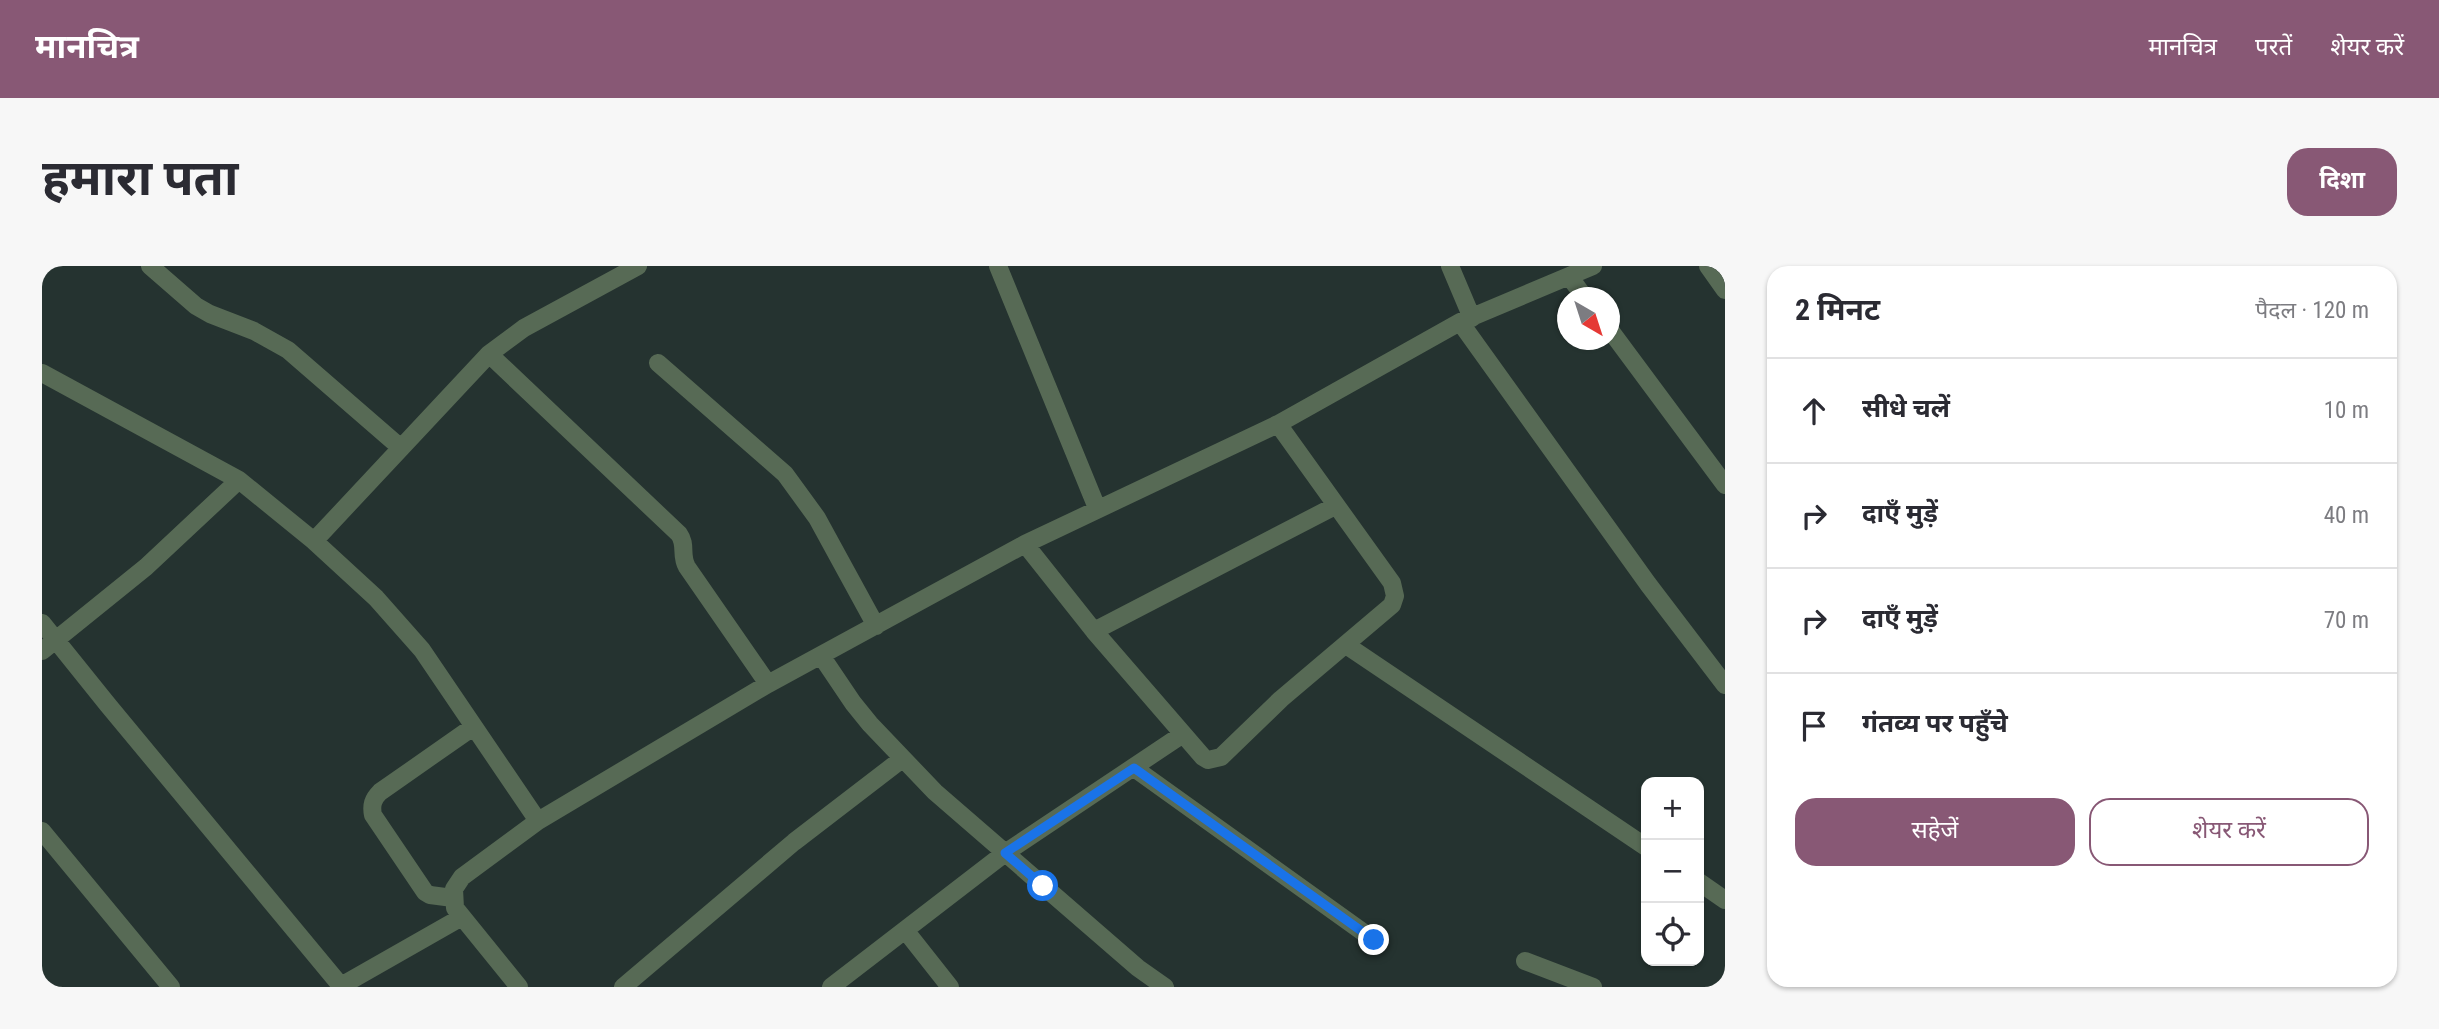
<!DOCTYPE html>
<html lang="hi">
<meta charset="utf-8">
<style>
body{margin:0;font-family:"Roboto Condensed","Noto Sans Devanagari",sans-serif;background:#f7f7f7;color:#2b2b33}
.controls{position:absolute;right:21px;bottom:21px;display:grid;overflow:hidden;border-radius:14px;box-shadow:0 2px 5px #0004}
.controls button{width:63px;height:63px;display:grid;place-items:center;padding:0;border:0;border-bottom:2px solid #e1e1e2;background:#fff;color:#2b2b33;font:35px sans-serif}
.compass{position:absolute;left:1515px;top:21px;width:63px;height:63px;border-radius:50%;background:#fff;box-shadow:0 2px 5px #0004;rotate:141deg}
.stop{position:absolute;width:21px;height:21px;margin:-16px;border:5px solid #1a73e8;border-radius:50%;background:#fff}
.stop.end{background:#1a73e8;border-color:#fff;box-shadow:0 2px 7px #0008}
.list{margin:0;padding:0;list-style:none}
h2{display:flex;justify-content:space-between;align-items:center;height:91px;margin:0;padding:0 28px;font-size:30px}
h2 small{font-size:23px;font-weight:400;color:#7c7c81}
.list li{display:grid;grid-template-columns:46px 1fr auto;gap:21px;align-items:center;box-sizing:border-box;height:105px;padding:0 28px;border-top:2px solid #e1e1e2}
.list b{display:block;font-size:26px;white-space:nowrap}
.list em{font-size:23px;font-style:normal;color:#7c7c81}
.actions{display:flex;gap:14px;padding:21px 28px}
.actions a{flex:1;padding:16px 0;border:2px solid #885875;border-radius:21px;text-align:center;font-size:24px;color:#885875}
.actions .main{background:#885875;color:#fff}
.icon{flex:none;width:38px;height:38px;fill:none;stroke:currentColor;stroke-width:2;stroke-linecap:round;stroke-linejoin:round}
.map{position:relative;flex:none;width:1683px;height:721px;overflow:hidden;border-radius:21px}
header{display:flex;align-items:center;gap:42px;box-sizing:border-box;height:98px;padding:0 35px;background:#885875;color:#fff}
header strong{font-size:33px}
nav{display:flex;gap:38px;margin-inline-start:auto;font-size:24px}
.intro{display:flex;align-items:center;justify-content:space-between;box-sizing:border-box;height:168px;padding:0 42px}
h1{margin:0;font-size:49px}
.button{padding:18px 32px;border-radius:21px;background:#885875;color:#fff;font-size:24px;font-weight:700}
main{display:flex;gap:42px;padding:0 42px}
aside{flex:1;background:#fff;border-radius:21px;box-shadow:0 2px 5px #0004}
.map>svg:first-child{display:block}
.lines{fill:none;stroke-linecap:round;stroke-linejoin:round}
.street{stroke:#576a55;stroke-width:18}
.route{stroke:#1a73e8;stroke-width:9}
</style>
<header>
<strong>मानचित्र</strong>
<nav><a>मानचित्र</a><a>परतें</a><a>शेयर करें</a></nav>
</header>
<div class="intro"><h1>हमारा पता</h1><a class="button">दिशा</a></div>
<main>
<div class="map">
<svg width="1683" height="721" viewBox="0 0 1683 721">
<rect width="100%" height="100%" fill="#253330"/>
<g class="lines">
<path class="street" d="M108,0L154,40L168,48L212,65L246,84L359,182
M956,0L1055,242
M1408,0L1430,52
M1666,0L1683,24
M1527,10L1543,32
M1418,56L1606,318L1683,419
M1568,64L1683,219
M447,88L637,268C645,279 638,289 645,301L726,418
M616,97L743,208L775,252L834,360
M0,107L197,214L272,275L334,332L380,384L496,555
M272,275L447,88L482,62L596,0
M983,278L1052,365L1161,491L1166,494L1179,491L1239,433L1350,339L1353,330L1350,317L1236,158
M0,357L66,439L299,720
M1052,365L1293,240
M1304,379L1604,581
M0,385L104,301L197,214
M780,391L811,437L828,458L893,526L1096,702L1123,721
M1092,502L1332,674
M0,565L129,721
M1657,616L1683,634
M411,632L388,629L383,626L331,549C329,539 331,533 338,526L431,461
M863,664L908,721
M1483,695L1551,721
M297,721L420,651
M477,721L413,642L412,623L420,611L496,555L726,418L983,278L1236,158L1418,56L1551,0
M581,721L752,576L860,493
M789,721L963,587L1141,468"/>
</g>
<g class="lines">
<path class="route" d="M1001,620L963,587L1092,502L1332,674"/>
</g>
</svg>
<div class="controls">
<button>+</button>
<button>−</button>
<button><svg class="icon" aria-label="locate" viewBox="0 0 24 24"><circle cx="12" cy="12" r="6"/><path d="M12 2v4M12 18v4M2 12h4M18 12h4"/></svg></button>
</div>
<svg class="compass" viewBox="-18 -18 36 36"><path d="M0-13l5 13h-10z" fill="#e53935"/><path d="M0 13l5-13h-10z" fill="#7c7c81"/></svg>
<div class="stop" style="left:1001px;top:620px"></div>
<div class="stop end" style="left:1332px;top:674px"></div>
</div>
<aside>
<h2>2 मिनट<small>पैदल · 120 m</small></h2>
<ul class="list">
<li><svg class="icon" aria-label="ahead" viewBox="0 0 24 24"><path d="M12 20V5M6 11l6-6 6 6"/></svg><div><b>सीधे चलें</b></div><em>10 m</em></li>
<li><svg class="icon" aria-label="right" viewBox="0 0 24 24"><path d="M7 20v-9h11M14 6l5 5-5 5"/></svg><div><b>दाएँ मुड़ें</b></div><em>40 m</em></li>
<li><svg class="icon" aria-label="right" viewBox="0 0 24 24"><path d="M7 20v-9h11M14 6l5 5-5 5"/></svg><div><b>दाएँ मुड़ें</b></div><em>70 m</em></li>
<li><svg class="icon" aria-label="arrive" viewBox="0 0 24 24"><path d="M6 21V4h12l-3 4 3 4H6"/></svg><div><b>गंतव्य पर पहुँचे</b></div></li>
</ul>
<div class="actions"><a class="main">सहेजें</a><a>शेयर करें</a></div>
</aside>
</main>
